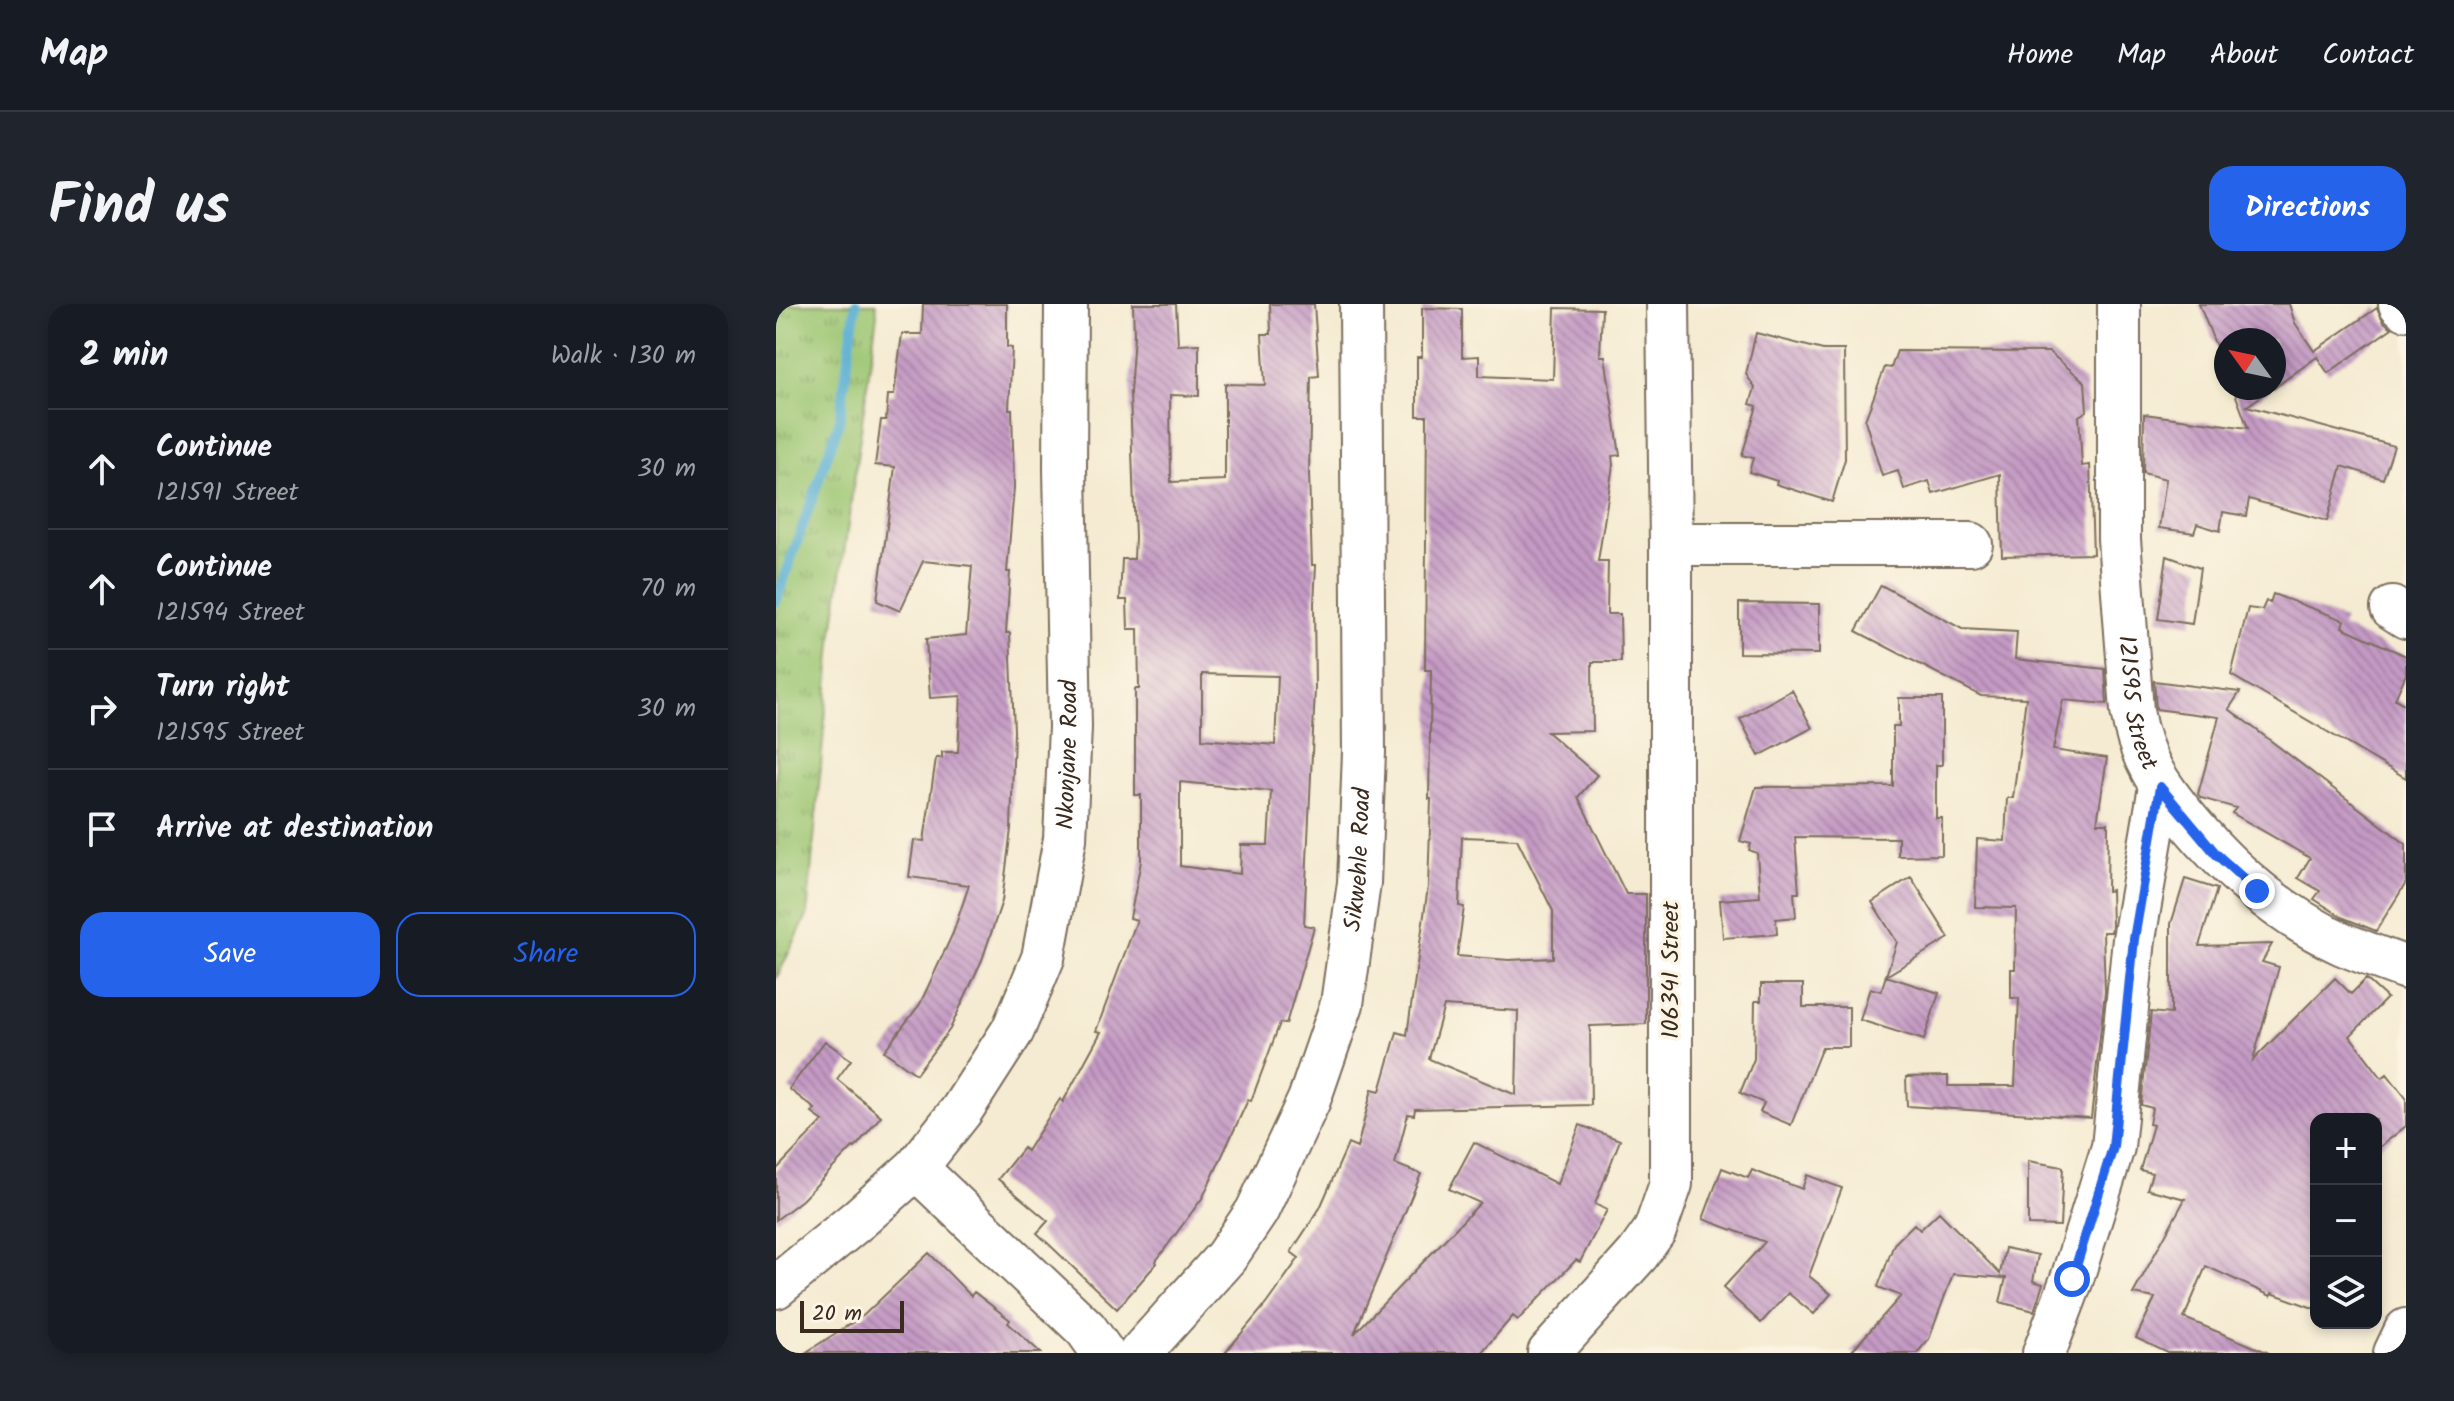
<!DOCTYPE html>
<meta charset="utf-8">
<style>
body{margin:0;font-family:Kalam,sans-serif;background:#20242c;color:#f1f3f6}
.controls{position:absolute;right:24px;bottom:24px;display:grid;overflow:hidden;border-radius:16px;box-shadow:0 4px 12px #0003}
.controls button{width:72px;height:72px;display:grid;place-items:center;padding:0;border:0;border-bottom:2px solid #363941;background:#171b24;color:#f1f3f6;font:40px sans-serif}
.compass{position:absolute;left:1438px;top:24px;width:72px;height:72px;border-radius:50%;background:#171b24;box-shadow:0 4px 12px #0003;rotate:303deg}
.scale{position:absolute;left:24px;bottom:20px;width:104px;box-sizing:border-box;padding-left:8px;border:4px solid #3b2a1e;border-top:0;font-size:22px;line-height:28px;white-space:nowrap;color:#3b2a1e;-webkit-text-stroke:6px #fcf5e5;paint-order:stroke}
.stop{position:absolute;width:24px;height:24px;margin:-18px;border:6px solid #2563eb;border-radius:50%;background:#fff}
.stop.end{background:#2563eb;border-color:#fff;box-shadow:0 2px 8px #0008}
.list{margin:0;padding:0;list-style:none}
h2{display:flex;justify-content:space-between;align-items:center;height:104px;margin:0;padding:0 32px;font-size:34px}
h2 small{font-size:26px;font-weight:400;color:#9ea1a6}
.list li{display:grid;grid-template-columns:52px 1fr auto;gap:24px;align-items:center;box-sizing:border-box;height:120px;padding:0 32px;border-top:2px solid #363941}
.list b{display:block;font-size:30px;white-space:nowrap}
.list p{margin:0;font-size:26px;white-space:nowrap;color:#9ea1a6}
.list em{font-size:26px;font-style:normal;color:#9ea1a6}
.actions{display:flex;gap:16px;padding:24px 32px}
.actions a{flex:1;padding:18px 0;border:2px solid #2563eb;border-radius:24px;text-align:center;font-size:28px;color:#2563eb}
.actions .main{background:#2563eb;color:#fff}
.icon{flex:none;width:44px;height:44px;fill:none;stroke:currentColor;stroke-width:2;stroke-linecap:round;stroke-linejoin:round}
.map{position:relative;flex:none;width:1630px;height:1049px;overflow:hidden;border-radius:24px}
header{display:flex;align-items:center;gap:48px;box-sizing:border-box;height:112px;padding:0 40px;background:#171b24;border-bottom:2px solid #363941}
header strong{font-size:38px}
nav{display:flex;gap:44px;margin-inline-start:auto;font-size:28px}
.intro{display:flex;align-items:center;justify-content:space-between;box-sizing:border-box;height:192px;padding:0 48px}
h1{margin:0;font-size:56px}
.button{padding:20px 36px;border-radius:24px;background:#2563eb;color:#fff;font-size:28px;font-weight:700}
main{display:flex;gap:48px;padding:0 48px}
aside{flex:1;background:#171b24;border-radius:24px;box-shadow:0 4px 12px #0003}
.map>svg:first-child{display:block}
.grass{fill:url(#grass-tufts);stroke:#6c7848;stroke-width:2}
.lines{fill:none;stroke-linecap:round;stroke-linejoin:round}
.stream{stroke:#55add2;stroke-width:10}
.building{fill:url(#building-back-hatch);fill-rule:evenodd}
.minor-casing{stroke:#7c6e5d;stroke-width:46}
.minor{stroke:#fff;stroke-width:42}
.route{stroke:#2563eb;stroke-width:10}
.labels{text-anchor:middle;dominant-baseline:central;stroke-width:7;stroke-linejoin:round;paint-order:stroke}
.street-label{font-size:24px;fill:#3b2a1e;stroke:#fcf5e5}
</style>
<header>
<strong>Map</strong>
<nav><a>Home</a><a>Map</a><a>About</a><a>Contact</a></nav>
</header>
<div class="intro"><h1>Find us</h1><a class="button">Directions</a></div>
<main>
<aside>
<h2>2 min<small>Walk · 130 m</small></h2>
<ul class="list">
<li><svg class="icon" aria-label="ahead" viewBox="0 0 24 24"><path d="M12 20V5M6 11l6-6 6 6"/></svg><div><b>Continue</b><p>121591 Street</p></div><em>30 m</em></li>
<li><svg class="icon" aria-label="ahead" viewBox="0 0 24 24"><path d="M12 20V5M6 11l6-6 6 6"/></svg><div><b>Continue</b><p>121594 Street</p></div><em>70 m</em></li>
<li><svg class="icon" aria-label="right" viewBox="0 0 24 24"><path d="M7 20v-9h11M14 6l5 5-5 5"/></svg><div><b>Turn right</b><p>121595 Street</p></div><em>30 m</em></li>
<li><svg class="icon" aria-label="arrive" viewBox="0 0 24 24"><path d="M6 21V4h12l-3 4 3 4H6"/></svg><div><b>Arrive at destination</b></div></li>
</ul>
<div class="actions"><a class="main">Save</a><a>Share</a></div>
</aside>
<div class="map">
<svg width="1630" height="1049" viewBox="0 0 1630 1049">
<defs>
<pattern id="grass-tufts" width="24" height="20" patternUnits="userSpaceOnUse" patternTransform="scale(2)"><rect width="24" height="20" fill="#9cc672"/><path d="M3 7l-1-3M5 7V3M7 7l1-3M15 17l-1-3M17 17v-4M19 17l1-3" fill="none" stroke="#80a15d"/></pattern>
<pattern id="building-back-hatch" width="6" height="6" patternUnits="userSpaceOnUse" patternTransform="scale(2)"><rect width="6" height="6" fill="#c49ac4"/><path d="M-1 5l2 2M0 0l6 6M5-1l2 2" fill="none" stroke="#a07e9f"/></pattern>
</defs>
<rect width="100%" height="100%" fill="#fcf5e5"/>
<filter id="ink" filterUnits="userSpaceOnUse"><feTurbulence type="fractalNoise" baseFrequency=".0125" numOctaves="2"/><feDisplacementMap in="SourceGraphic" scale="16" xChannelSelector="R" yChannelSelector="G"/><feConvolveMatrix kernelMatrix="1 2 1 2 8 2 1 2 1" color-interpolation-filters="sRGB"/></filter>
<filter id="wash" filterUnits="userSpaceOnUse"><feTurbulence type="fractalNoise" baseFrequency=".006" numOctaves="4" result="noise"/><feDisplacementMap in="SourceGraphic" scale="32" xChannelSelector="R" yChannelSelector="G"/><feGaussianBlur stdDeviation="1.8" result="paint"/><feColorMatrix in="noise" values="0 0 0 0 0 0 0 0 0 0 0 0 0 0 0 0 0 1.4 0 .05"/><feComposite in="paint" operator="in"/></filter>
<g filter="url(#wash)">
<rect width="100%" height="100%" fill="#f5ebd2"/>
<path class="grass" d="M0,0H100L101,10L57,328L31,612L0,675Z"/>
<g class="lines">
<path class="stream" d="M0,298L63,119L80,0"/>
</g>
<g id="blocks">
<path class="building" d="M147,0H231V43L236,44L233,105H236L238,183L231,268H234L230,329H234L238,427L235,525L226,597L206,656L174,725L140,770L108,747L144,700L177,629L193,581L133,573L138,536L148,537L160,454H166V448H182L185,392L154,394L150,335L190,331L196,262L147,257L124,307L101,297L119,163L99,161L105,116H110L112,91H118L126,30H146Z
M357,0H400L402,41L423,40V92L394,91L395,178L449,176V80L489,81L486,30H495L494,0H538L543,72L535,73L533,170L536,261H540L538,300L539,385L528,621L538,623L510,720L504,719L475,797L472,796L427,893L380,957L381,959L341,1005L261,929L272,917L222,875L247,844L251,847L284,795L287,798L325,728L320,727L361,616L354,614L365,557V491H359V385H363L362,325H352L351,296H344L346,255H358L359,233L354,89L358,31ZM426,370L502,372L499,441L426,435ZM404,478L495,487L492,541H465L464,570L404,562Z
M1423,0H1513L1519,19L1538,47L1601,4L1608,18L1616,24L1552,69L1541,53L1498,84V36H1450V67Z
M646,4L686,5V53L703,52V72L777,75L779,4L826,5L824,52H829L844,151L836,152L837,161L822,257H832L831,310H844L845,358H816L817,427L771,428L821,471L802,493L850,590H870V720L814,722L815,801L639,805L638,811L632,810L619,860L645,870L578,1030L704,899L673,885L698,838L781,880L804,821L844,836L819,900L831,906L804,958L800,956L742,1016L737,1012L705,1049H449L490,1000L523,954L515,948L544,904L572,840L581,844L596,785L604,787L621,728L631,731L652,583L655,495H653L655,366H649L651,112H641V53H646ZM686,533L741,535L777,607V654L733,656L681,652L688,603L683,602ZM668,702L742,707L740,791L653,755Z
M980,29L1047,46H1068L1069,155L1056,198L1000,180L1001,177L973,168L977,154L966,151L981,102L974,100L979,84L970,70Z
M1121,47L1273,48L1309,78L1311,107L1303,112L1306,162L1314,161L1317,250L1226,252L1224,170L1157,190L1153,177L1128,185L1122,167L1106,172L1089,116L1109,63L1115,64Z
M1457,84H1497L1471,102L1618,142L1607,175L1566,162L1551,217L1473,195L1470,212L1447,208L1444,227L1421,220L1418,229L1383,224L1390,175L1367,169L1368,110L1472,124Z
M1391,252L1424,264L1416,320L1382,315Z
M1105,281L1186,325L1241,328L1239,355L1329,365L1331,400L1287,396L1277,446L1331,454L1321,519H1332L1331,587L1335,586L1336,622L1335,628H1327L1329,687L1315,814L1131,802L1130,773L1172,772V782H1239L1243,694H1235V665H1239L1240,604L1199,603L1201,535L1229,537L1231,494H1237L1250,394L1205,392L1080,327Z
M1497,290L1568,316L1566,323L1630,352V370L1619,395L1630,401V474L1455,371L1472,304L1486,306L1490,297L1494,299Z
M963,299L1043,300V350L963,349Z
M1378,377L1464,388L1453,405L1630,540V579L1600,627L1568,614L1538,595L1544,587L1522,574L1534,554L1456,509L1460,504L1425,494L1422,490L1443,413L1380,405Z
M1016,386L1036,424L983,452L964,415Z
M1123,394H1166V461H1160V514H1166V551L1122,552V534L1019,533L1023,589H1018L1020,613L1000,615L1001,630L947,634L944,596L984,593L981,549L973,546L975,540L964,537L980,483L1117,482V422H1123Z
M1135,573L1173,634L1110,672L1163,689L1148,736L1084,716L1094,684L1105,687L1121,638L1096,598Z
M1409,575L1441,585L1423,642L1496,640L1486,658L1503,663L1477,756L1559,674L1575,690L1590,675L1611,694L1574,732L1606,774L1611,770L1630,794V822L1600,846V815H1540V1005L1496,989L1495,992L1430,962L1408,1014L1493,1049H1392L1360,1034L1379,994L1357,990L1409,895L1371,885L1376,869L1364,866L1377,821L1373,820L1376,804L1365,801L1375,708L1395,710V620Z
M985,680H1027V703H1073V743H1046L1015,821L984,808L988,799L964,789L978,755L979,697H985Z
M49,737L75,756L61,775L105,812L79,844L77,843L26,896L0,916V866L47,817L36,809L39,805L13,785Z
M1252,857L1287,863L1284,922L1252,921Z
M946,864L972,874L976,866L1026,885L1031,871L1066,884L1033,972L1055,990L1038,1010L1012,989L985,1019L947,984L989,938L927,915Z
M1163,908L1224,970L1229,944L1262,951L1257,977L1267,980L1258,1007L1224,998L1230,974L1177,970L1153,1035L1141,1049H1074L1125,992L1102,983L1118,940L1138,920L1144,926Z
M153,949L195,992L198,988L234,1016L232,1019L265,1049H29L88,1011Z"/>
</g>
</g>
<g filter="url(#ink)">
<use href="#blocks" fill-opacity="0" stroke="#7c6e5d" stroke-width="2"/>
<g class="lines">
<g class="minor-casing">
<g id="minor">
<path id="s1" d="M1343,0V235L1356,407C1364,455 1383,482 1414,519C1456,569 1507,613 1567,640C1588,649 1609,656 1630,664"/>
<path d="M1624,0L1630,5"/>
<path d="M895,240H1195"/>
<path d="M1616,304L1630,313"/>
<path d="M140,864L310,1025L327,1049"/>
<path id="s2" d="M0,983L84,914L140,864L185,807L237,726L267,654L289,535L294,423L289,165L290,0"/>
<path id="s3" d="M364,1049L450,953L481,907L533,796L566,700L583,579L588,448L585,0"/>
<path d="M773,1049L862,950L879,926L895,880V240L892,0"/>
<path d="M1268,1049L1296,975L1337,843L1358,635L1384,483"/>
<path d="M1619,1049L1630,1026"/>
</g>
</g>
<use href="#minor" class="minor"/>
</g>
</g>
<g class="lines" filter="url(#ink)">
<path class="route" d="M1296,975L1337,843L1358,635L1384,483L1440,550L1481,587"/>
</g>
<g class="labels">
<g class="street-label">
<text stroke="none"><textPath href="#s1" startOffset="400">121595 Street</textPath></text>
<text stroke="none"><textPath href="#s2" startOffset="636">Nkonjane Road</textPath></text>
<text stroke="none"><textPath href="#s3" startOffset="554">Sikwehle Road</textPath></text>
<text transform="translate(895 666) rotate(-90)">106341 Street</text>
</g>
</g>
</svg>
<div class="controls">
<button>+</button>
<button>−</button>
<button><svg class="icon" aria-label="layers" viewBox="0 0 24 24"><path d="M12 4l9 5-9 5-9-5zM3 14l9 5 9-5"/></svg></button>
</div>
<svg class="compass" viewBox="-18 -18 36 36"><path d="M0-13l5 13h-10z" fill="#e53935"/><path d="M0 13l5-13h-10z" fill="#9ea1a6"/></svg>
<div class="scale">20 m</div>
<div class="stop" style="left:1296px;top:975px"></div>
<div class="stop end" style="left:1481px;top:587px"></div>
</div>
</main>
